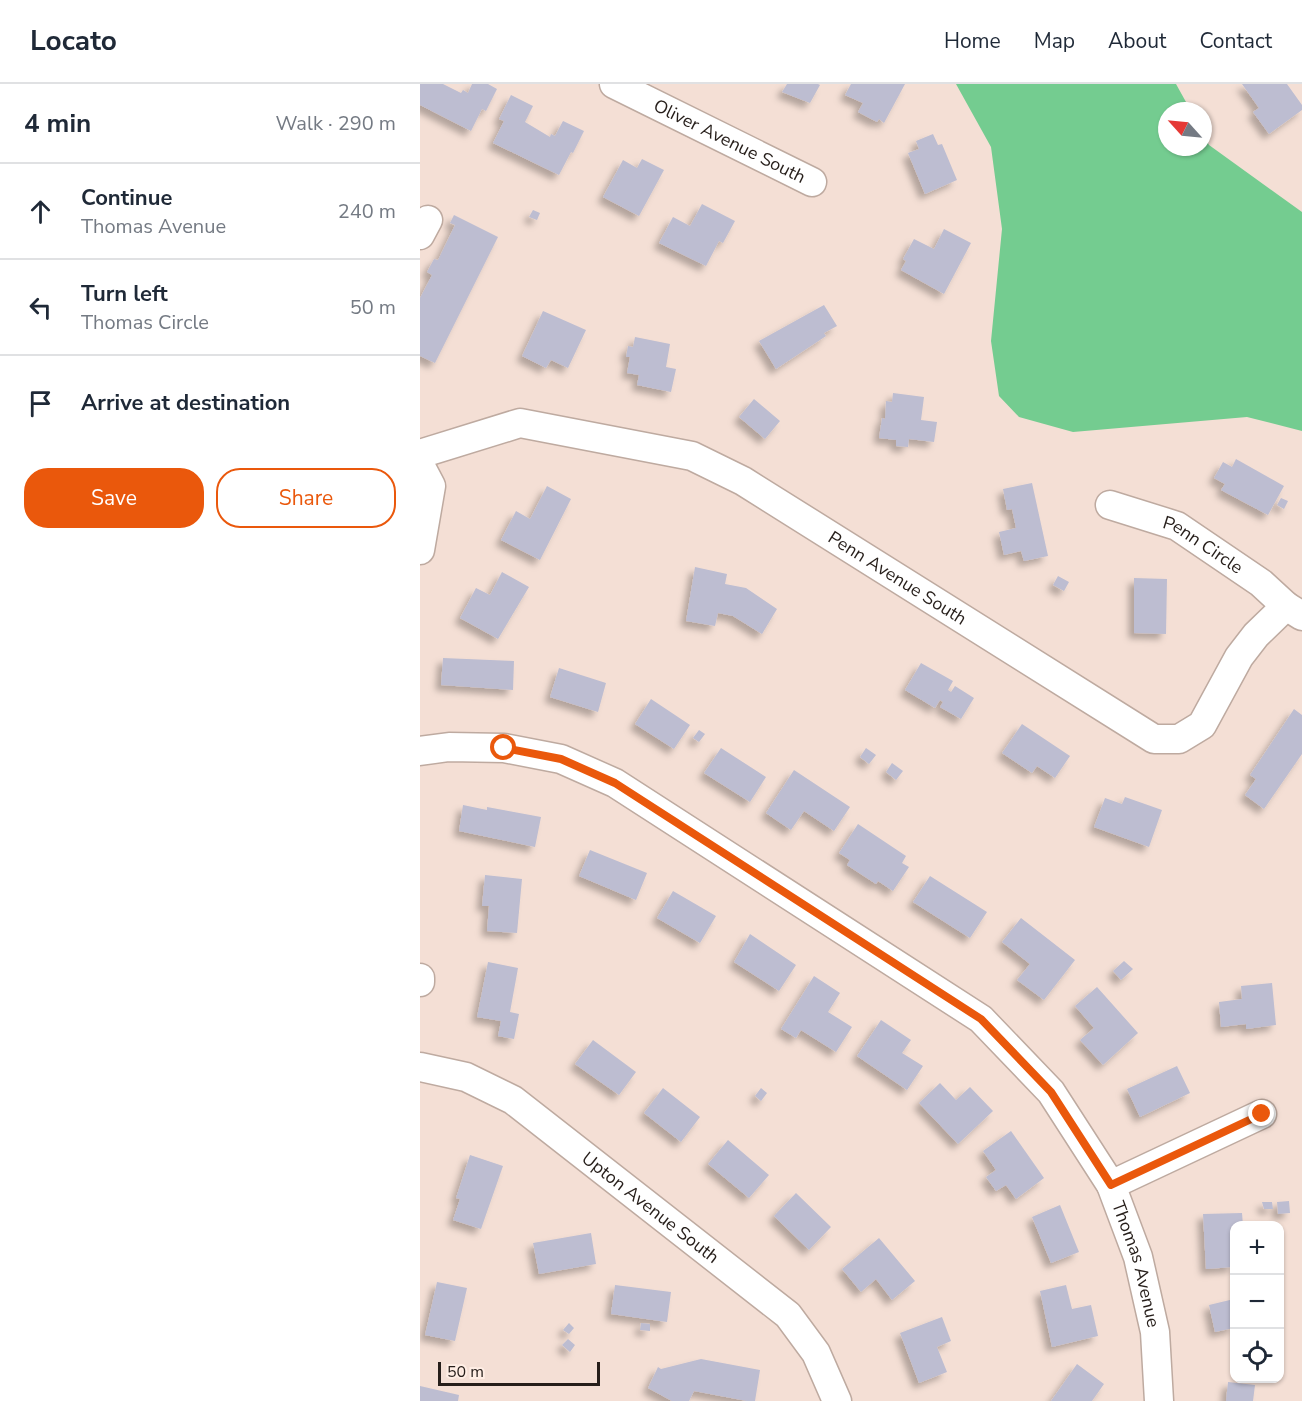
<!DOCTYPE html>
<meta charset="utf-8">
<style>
body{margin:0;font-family:"Nunito Sans",sans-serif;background:#f6f6f7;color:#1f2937}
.controls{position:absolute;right:18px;bottom:18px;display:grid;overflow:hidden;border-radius:12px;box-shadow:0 2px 4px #0004}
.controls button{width:54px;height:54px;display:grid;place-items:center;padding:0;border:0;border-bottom:2px solid #e0e1e3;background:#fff;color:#1f2937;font:30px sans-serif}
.compass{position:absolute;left:738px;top:18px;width:54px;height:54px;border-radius:50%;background:#fff;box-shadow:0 2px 4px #0004;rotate:297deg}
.scale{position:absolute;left:18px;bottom:15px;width:162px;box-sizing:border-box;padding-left:6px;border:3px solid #261e1a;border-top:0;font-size:16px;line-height:21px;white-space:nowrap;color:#261e1a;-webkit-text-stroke:4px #ffeee5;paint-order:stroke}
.stop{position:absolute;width:18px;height:18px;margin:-14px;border:4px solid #ea580c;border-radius:50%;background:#fff}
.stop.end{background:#ea580c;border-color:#fff;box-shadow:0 2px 6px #0008}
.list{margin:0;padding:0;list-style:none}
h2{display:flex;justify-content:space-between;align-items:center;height:78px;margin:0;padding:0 24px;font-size:26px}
h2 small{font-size:20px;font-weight:400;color:#747a83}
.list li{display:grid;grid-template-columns:39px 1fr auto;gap:18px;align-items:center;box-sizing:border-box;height:96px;padding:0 24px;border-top:2px solid #e0e1e3}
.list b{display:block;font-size:22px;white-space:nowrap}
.list p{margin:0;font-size:20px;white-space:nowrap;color:#747a83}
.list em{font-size:20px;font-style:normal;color:#747a83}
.actions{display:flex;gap:12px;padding:18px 24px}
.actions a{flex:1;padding:14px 0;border:2px solid #ea580c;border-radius:24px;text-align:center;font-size:21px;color:#ea580c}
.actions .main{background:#ea580c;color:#fff}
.icon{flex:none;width:33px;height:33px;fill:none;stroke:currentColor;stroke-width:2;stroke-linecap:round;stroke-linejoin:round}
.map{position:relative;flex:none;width:882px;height:1317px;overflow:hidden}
header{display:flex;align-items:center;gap:36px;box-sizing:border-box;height:84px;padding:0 30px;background:#fff;border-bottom:2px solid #e0e1e3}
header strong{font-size:28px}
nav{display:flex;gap:33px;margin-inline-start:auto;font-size:21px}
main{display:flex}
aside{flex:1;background:#fff}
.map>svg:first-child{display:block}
.forest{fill:#74cc90}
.building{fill:#bdbdd1;filter:url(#shadow)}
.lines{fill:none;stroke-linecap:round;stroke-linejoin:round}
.minor-casing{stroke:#beaaa0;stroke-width:31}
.minor{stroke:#fff;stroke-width:28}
.route{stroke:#ea580c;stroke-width:8}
.labels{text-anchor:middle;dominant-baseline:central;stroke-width:6;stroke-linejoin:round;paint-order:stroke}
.street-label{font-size:18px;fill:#261e1a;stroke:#ffeee5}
</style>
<header>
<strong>Locato</strong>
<nav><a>Home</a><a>Map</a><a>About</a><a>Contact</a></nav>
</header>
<main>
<aside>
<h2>4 min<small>Walk · 290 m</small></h2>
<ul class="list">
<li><svg class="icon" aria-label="ahead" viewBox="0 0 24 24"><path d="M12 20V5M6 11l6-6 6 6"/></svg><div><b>Continue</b><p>Thomas Avenue</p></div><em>240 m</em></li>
<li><svg class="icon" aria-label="left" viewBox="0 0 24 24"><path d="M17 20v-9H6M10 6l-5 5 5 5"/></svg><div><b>Turn left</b><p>Thomas Circle</p></div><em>50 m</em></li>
<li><svg class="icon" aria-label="arrive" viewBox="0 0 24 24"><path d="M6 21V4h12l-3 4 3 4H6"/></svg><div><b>Arrive at destination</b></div></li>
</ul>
<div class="actions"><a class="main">Save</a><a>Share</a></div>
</aside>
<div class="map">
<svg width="882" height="1317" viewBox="0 0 882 1317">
<defs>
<filter id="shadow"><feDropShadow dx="-5.5" dy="5.5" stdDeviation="3" flood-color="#0004"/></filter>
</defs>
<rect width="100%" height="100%" fill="#f4dfd5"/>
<path class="forest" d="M536,0H756L771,27H747V63H783V50L789,61L882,128V347L827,333L653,348L599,333L579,312L571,257L582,145L571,63Z"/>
<path class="building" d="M0,0H23L41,9L43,6L48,9L52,0H68L77,5L66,27L62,25L51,47L0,21Z
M367,0H398L400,1L390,19L362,8Z
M431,0H485L464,39L459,35L457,38L438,28L443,19L425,11Z
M822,0H867L882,21V26L849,50L833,28L839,24Z
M91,11L113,22L105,38L130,53L131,50L135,52L143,37L164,47L153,69L151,68L139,91L73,59L84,37L79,35Z
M513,50L518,61L522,60L537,96L505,110L488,69L499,65L496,57Z
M222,75L244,86L219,132L183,113L203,76L217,84Z
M282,120L315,137L303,159L299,157L286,182L239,159L253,133L270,142Z
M113,126L120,129L117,136L109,133Z
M34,131L78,153L15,279L0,272V214L12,191L7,188L14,175L18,176L35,141L30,139Z
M524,145L551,159L524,210L481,186L486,177L483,175L494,155L514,165Z
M404,221L417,242L404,249L406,252L356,285L339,257Z
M123,227L166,246L148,284L131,276L126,284L102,272Z
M215,253L250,260L246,283L256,285L251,308L217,301L219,291L207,289L210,273H206L208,262L213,263Z
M473,309L504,313L501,336L517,338L514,358L489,355L488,363L476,362V356L459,354L462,334L465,335L466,317L472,318Z
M334,315L360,337L345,355L319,333Z
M816,375L864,402L848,431L801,406L805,400L794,394L803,378L812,383Z
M612,399L628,472L604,477L601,467L584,471L579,448L596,444L592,425L587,426L583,405Z
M127,402L151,415L120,476L81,456L96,427L110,435Z
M861,414L868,417L864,425L857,421Z
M275,483L307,490L305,500L326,504L357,525L342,550L313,532L298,529L295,542L266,537Z
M82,488L109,503L78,555L40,534L56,504L70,511Z
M638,492L649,498L644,507L633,501Z
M714,494L747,495L746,550L714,549Z
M23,574L94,577L93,606L21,601Z
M501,579L533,597L528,606L531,608L535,602L554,614L541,635L520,623L523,618L520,616L515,624L485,606Z
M139,584L186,599L178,628L130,613Z
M231,615L270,641L254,665L215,640Z
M874,625L882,631V670L844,725L825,711L836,695L830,691Z
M602,640L650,672L635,694L617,682L612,689L582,669Z
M279,646L285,650L279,658L273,654Z
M301,664L346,693L330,718L284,689Z
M446,664L456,671L449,680L440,673Z
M472,679L483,687L476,696L466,688Z
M374,686L430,723L414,747L384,727L371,746L346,729Z
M705,713L742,726L729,763L674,743L685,714L702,720Z
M43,721L67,726V723L121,733L115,763L39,747Z
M438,740L486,772L482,779L489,783L473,807L458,797L456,800L427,781L430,776L419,769Z
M170,766L227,789L216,816L159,792Z
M65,791L102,795L97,849L67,847L69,822H62Z
M510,792L567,828L550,854L493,818Z
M253,807L296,832L280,859L237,834Z
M601,834L655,876L624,916L597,896L610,880L582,858Z
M330,850L376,881L359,907L314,878Z
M704,877L713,885L701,896L693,887Z
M68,878L98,884L90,928L99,930L94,955L78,952L81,937L57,933Z
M394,892L420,909L408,928L432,943L416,968L381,946L376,954L361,945Z
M852,899L856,941L826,945V940L801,943L799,918L822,915L821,902Z
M677,903L718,949L683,981L660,956L674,944L655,922Z
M461,936L491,956L482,969L503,982L487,1006L437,972Z
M173,956L216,988L199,1011L155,980Z
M757,982L770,1009L720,1033L707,1005Z
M520,999L536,1016L550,1003L573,1027L538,1060L499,1019Z
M243,1004L280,1033L261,1058L224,1029Z
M341,1004L347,1009L341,1017L335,1012Z
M591,1047L624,1094L596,1115L586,1101L576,1107L566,1093L576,1086L563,1067Z
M308,1056L349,1091L329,1114L288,1080Z
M50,1071L83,1082L61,1145L33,1136L40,1115L36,1114Z
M376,1109L411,1143L389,1166L354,1132Z
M869,1117L870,1129L858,1130L857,1118Z
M842,1118H852L853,1125H844Z
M640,1121L659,1168L631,1179L612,1133Z
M822,1129L823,1142H814V1183L786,1185L783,1130Z
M171,1149L176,1180L119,1190L113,1159Z
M459,1154L495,1197L472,1216L456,1195L441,1208L422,1185Z
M17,1198L47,1204L35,1257L5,1251Z
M195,1201L251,1208L247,1238L191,1230Z
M646,1201L652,1225L671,1221L678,1252L632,1263L620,1207Z
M814,1215V1244L795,1248L789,1221Z
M522,1233L531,1257L517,1263L527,1288L499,1299L480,1249Z
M149,1239L154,1244L149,1250L143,1246Z
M221,1239L230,1240V1247L220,1246Z
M148,1255L155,1261L150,1268L142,1261Z
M281,1275L340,1286L335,1317H327L274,1307L269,1317H252L228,1304L238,1283L241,1285Z
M657,1280L684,1300L672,1317H631Z
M808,1298L835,1301L833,1317H806Z
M0,1302L39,1311L38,1317H0Z"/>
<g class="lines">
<g class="minor-casing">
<g id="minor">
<path id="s1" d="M194,0L392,98"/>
<path d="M0,151L8,136"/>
<path id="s2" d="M0,370L100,339L272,372L323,397L734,655H759L782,641L819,573L836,551L866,522L882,532"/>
<path d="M0,381L11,402L0,466"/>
<path id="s3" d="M690,421L757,442L841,499L866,522"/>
<path id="s4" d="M0,667L29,663L84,664L141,675L195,699L561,935L631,1008L691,1101L718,1173L735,1248L739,1317"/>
<path d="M0,894V898"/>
<path id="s5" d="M0,983L46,993L93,1016L368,1231L396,1269L417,1317"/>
<path d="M691,1101L842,1030"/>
</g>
</g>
<use href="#minor" class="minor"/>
</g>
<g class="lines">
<path class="route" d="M84,664L141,675L195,699L561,935L631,1008L691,1101L842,1030"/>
</g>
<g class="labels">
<g class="street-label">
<text stroke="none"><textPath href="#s1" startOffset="129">Oliver Avenue South</textPath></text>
<text stroke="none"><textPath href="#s3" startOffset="102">Penn Circle</textPath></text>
<text stroke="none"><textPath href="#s2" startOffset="519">Penn Avenue South</textPath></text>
<text stroke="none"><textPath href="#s5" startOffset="274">Upton Avenue South</textPath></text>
<text stroke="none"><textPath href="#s4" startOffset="932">Thomas Avenue</textPath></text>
</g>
</g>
</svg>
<div class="controls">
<button>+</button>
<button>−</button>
<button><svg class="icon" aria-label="locate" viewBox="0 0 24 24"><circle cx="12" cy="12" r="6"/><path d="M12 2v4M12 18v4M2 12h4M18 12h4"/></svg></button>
</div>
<svg class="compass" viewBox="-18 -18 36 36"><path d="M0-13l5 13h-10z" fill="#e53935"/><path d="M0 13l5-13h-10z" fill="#747a83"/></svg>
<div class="scale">50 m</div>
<div class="stop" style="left:84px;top:664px"></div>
<div class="stop end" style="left:842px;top:1030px"></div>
</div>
</main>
